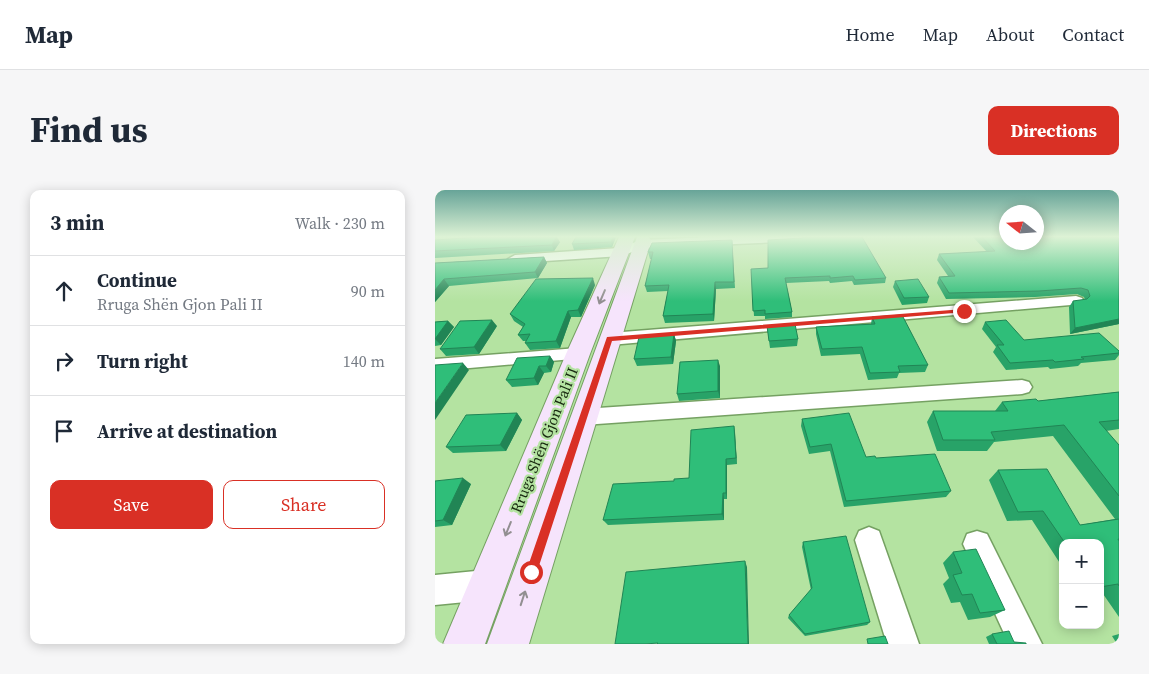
<!DOCTYPE html>
<meta charset="utf-8">
<style>
body{margin:0;font-family:"Source Serif 4",serif;background:#f6f6f7;color:#1f2937}
.controls{position:absolute;right:15px;bottom:15px;display:grid;overflow:hidden;border-radius:10px;box-shadow:0 2px 12px #0003}
.controls button{width:45px;height:45px;display:grid;place-items:center;padding:0;border:0;border-bottom:1px solid #e0e1e3;background:#fff;color:#1f2937;font:25px sans-serif}
.compass{position:absolute;left:564px;top:15px;width:45px;height:45px;border-radius:50%;background:#fff;box-shadow:0 2px 12px #0003;rotate:287deg}
.stop{position:absolute;width:15px;height:15px;margin:-11px;border:4px solid #d93025;border-radius:50%;background:#fff}
.stop.end{background:#d93025;border-color:#fff;box-shadow:0 1px 5px #0008}
.list{margin:0;padding:0;list-style:none}
h2{display:flex;justify-content:space-between;align-items:center;height:65px;margin:0;padding:0 20px;font-size:21px}
h2 small{font-size:16px;font-weight:400;color:#747a83}
.list li{display:grid;grid-template-columns:32px 1fr auto;gap:15px;align-items:center;box-sizing:border-box;height:70px;padding:0 20px;border-top:1px solid #e0e1e3}
.list b{display:block;font-size:19px;white-space:nowrap}
.list p{margin:0;font-size:16px;white-space:nowrap;color:#747a83}
.list em{font-size:16px;font-style:normal;color:#747a83}
.actions{display:flex;gap:10px;padding:15px 20px}
.actions a{flex:1;padding:11px 0;border:1px solid #d93025;border-radius:10px;text-align:center;font-size:18px;color:#d93025}
.actions .main{background:#d93025;color:#fff}
.icon{flex:none;width:28px;height:28px;fill:none;stroke:currentColor;stroke-width:2;stroke-linecap:round;stroke-linejoin:round}
.map{position:relative;flex:none;width:684px;height:454px;overflow:hidden;border-radius:10px}
header{display:flex;align-items:center;gap:30px;box-sizing:border-box;height:70px;padding:0 25px;background:#fff;border-bottom:1px solid #e0e1e3}
header strong{font-size:24px}
nav{display:flex;gap:28px;margin-inline-start:auto;font-size:18px}
.intro{display:flex;align-items:center;justify-content:space-between;box-sizing:border-box;height:120px;padding:0 30px}
h1{margin:0;font-size:35px}
.button{padding:12px 22px;border-radius:10px;background:#d93025;color:#fff;font-size:18px;font-weight:700}
main{display:flex;gap:30px;padding:0 30px}
aside{flex:1;background:#fff;border-radius:10px;box-shadow:0 2px 12px #0003}
.map>svg:first-child{display:block}
.lines{fill:none;stroke-linecap:round;stroke-linejoin:round}
.street-casing{stroke:#75a162;stroke-width:3}
.secondary-casing{stroke:#75a162;stroke-width:2}
.street{fill:#fff;fill-rule:evenodd}
.secondary{fill:#f6e4fc;fill-rule:evenodd}
.wall{fill:#28a368}
.shaded-wall{fill:#218555}
.building{fill:#2fbe79;stroke:#218555}
.oneway{stroke:#928f91}
.route{fill:#d93025}
.labels{text-anchor:middle;dominant-baseline:central;stroke-width:4.5;stroke-linejoin:round;paint-order:stroke}
.street-label{font-size:15px;fill:#17280f;stroke:#b4e3a1}
</style>
<header>
<strong>Map</strong>
<nav><a>Home</a><a>Map</a><a>About</a><a>Contact</a></nav>
</header>
<div class="intro"><h1>Find us</h1><a class="button">Directions</a></div>
<main>
<aside>
<h2>3 min<small>Walk · 230 m</small></h2>
<ul class="list">
<li><svg class="icon" aria-label="ahead" viewBox="0 0 24 24"><path d="M12 20V5M6 11l6-6 6 6"/></svg><div><b>Continue</b><p>Rruga Shën Gjon Pali II</p></div><em>90 m</em></li>
<li><svg class="icon" aria-label="right" viewBox="0 0 24 24"><path d="M7 20v-9h11M14 6l5 5-5 5"/></svg><div><b>Turn right</b></div><em>140 m</em></li>
<li><svg class="icon" aria-label="arrive" viewBox="0 0 24 24"><path d="M6 21V4h12l-3 4 3 4H6"/></svg><div><b>Arrive at destination</b></div></li>
</ul>
<div class="actions"><a class="main">Save</a><a>Share</a></div>
</aside>
<div class="map">
<svg width="684" height="454" viewBox="0 0 684 454">
<rect width="100%" height="100%" fill="#b4e3a1"/>
<g class="lines">
<g class="street-casing">
<path id="street" d="M274,47H373L367,51L208,58L186,66L80,73L73,69L80,65L184,58L206,50Z
M641,106L647,108L649,111L647,114L175,155L169,153L166,149L169,145L175,143Z
M143,158L149,160L152,164L149,168L0,181V169Z
M587,190L594,192L597,197L594,202L587,204L148,235L140,233L137,227L140,221L148,219Z
M434,337L444,341L484,454H452L420,350L424,341Z
M542,341L552,344L607,454H574L528,354L532,344Z
M51,380L61,385L66,395L61,405L51,410L0,415V385Z"/>
</g>
<g class="secondary-casing">
<path id="secondary" d="M184,47H200L155,164L50,454H8L131,164Z
M202,47H214L216,51L94,454H52Z"/>
</g>
<use href="#street" class="street"/>
<use href="#secondary" class="secondary"/>
</g>
<path class="wall" d="M181,47L177,57L139,60L137,54Z
M538,47H684V134L635,144L634,117L638,111L650,110L649,107L642,104L600,107L511,109L502,93L504,87L513,86L502,70L504,64L552,62Z
M0,50L125,52L119,61L0,68Z
M297,50L300,98L281,99L279,131L230,133L228,126L233,101L212,102L210,96L217,69H215L213,62Z
M109,67L112,73L103,88L14,96L0,112V73Z
M316,79L451,88L450,93L419,95L417,91L395,93L394,91L351,93L357,122V127L330,129V126H319Z
M460,91L494,107L492,113L467,115L458,97Z
M160,95L146,127H136L125,158L95,160L90,153L91,151H88L83,145L88,137L79,131L75,124Z
M437,127L493,175L490,182L464,183L462,188L433,190L425,164L386,166L381,144V137L436,134Z
M13,131L19,137L6,155L0,156V132Z
M550,132L589,150L684,161V165L680,170L646,173L643,176L615,179L613,177L571,180L558,162L561,157L547,139Z
M62,136L44,164L11,166L5,159Z
M332,136L363,149L362,156L335,158Z
M239,144L241,151L238,174L202,176L199,169Z
M115,166L119,172L116,182L109,183L103,195L77,197L71,190Z
M285,176V208L244,211L242,204Z
M684,202V239L671,241L684,255V427L666,401H665V353H628V378L597,330L572,331L554,290L563,280L645,335L680,329L618,246L559,252L552,261H502L492,232L498,221H560L567,212L603,211Z
M82,223L87,230L71,261L18,263L11,257Z
M367,229L431,267L441,268L516,301L511,307L409,317L395,261L374,264L366,236Z
M299,236L302,274L292,275V309H289V330L173,335L168,330L239,291L254,288Z
M0,291L36,294L17,335L0,337Z
M368,352L435,432L432,435L370,446L353,428L354,425L376,400L367,357Z
M518,362L570,420L555,427L533,430L525,412L516,413L508,394L514,388L508,373Z
M557,444L579,452L591,454H554L551,447Z
M684,444V454H682L677,446Z"/>
<path class="shaded-wall" d="M121,47H122L125,52L119,61L117,55Z
M178,47H181L177,57L176,52Z
M109,67L112,73L103,88L100,82Z
M158,88L160,95L146,127L143,120Z
M9,89L14,96L0,112V100Z
M280,92L281,99L279,131L278,124Z
M133,121L136,127L125,158L121,151Z
M684,129V134L635,144L640,138Z
M57,130L62,136L44,164L39,157Z
M13,131L19,137L6,155L0,149Z
M239,144L241,151L238,174L236,167Z
M115,166L119,172L116,182L111,176Z
M283,170L285,176V208L283,201Z
M28,173L34,180L0,230V213Z
M104,176L109,183L103,195L99,188Z
M82,223L87,230L71,261L65,255Z
M299,236L300,242L302,274L301,268Z
M291,269L292,275V309L291,303Z
M28,288L36,294L17,335L8,330Z
M288,303L289,309V330L287,324Z
M310,371L312,377L314,454H313Z"/>
<path class="building" d="M43,47H121L117,55L0,61V50Z
M141,47H178L176,52L137,54Z
M369,47H427L451,88L420,90L418,86L395,88V86L350,88L357,122L330,124V120L318,121L316,79L333,78V50L367,48Z
M547,47H572V52H602V47H684V129L640,138L638,111L652,109L655,106L653,100L646,98L604,101L514,103L504,87L520,86L504,64L560,61Z
M297,50L299,92H280L278,124L228,126L234,95L210,96L218,62H213L217,53Z
M109,67L100,82L9,89L0,100V73Z
M158,88L143,120L133,121L121,151L90,153L95,144L83,145L90,134L75,124L101,89Z
M483,89L494,107L469,108L460,91Z
M467,125L493,175L463,176L465,182L435,183L427,157L387,159L381,137L440,134L437,127Z
M57,130L39,157L5,159L25,131Z
M571,130L589,150L664,143L684,161V163L646,167L649,169L620,172L618,170L575,173L562,155H569L550,132Z
M13,131L0,149V132Z
M360,134L363,149L334,151L332,136Z
M239,144L236,167L199,169L204,147Z
M115,166L111,176H104L99,188L71,190L82,168Z
M283,170V201L242,204L245,172Z
M28,173L0,213V175Z
M684,202V230L664,232L684,255V306L629,235L556,242L560,250H508L498,221H573L567,212L601,209L603,211Z
M82,223L65,255L11,257L31,225Z
M414,223L431,267L440,266L441,268L500,264L516,301L411,311L396,254L375,257L367,229Z
M299,236L301,268L291,269V303H288L287,324L168,330L178,294L239,291V289L254,288L256,240Z
M612,279L645,335L684,329V349H683L684,351V396L683,394L665,397V353H630L608,321L583,322L563,280Z
M28,288L8,330L0,331V291Z
M411,346L435,432L370,444L354,425L377,398L368,352Z
M541,359L570,420L545,423L537,404L527,405L518,385L527,383L518,362Z
M310,371L313,454H222L223,453L210,454H180L191,382Z
M574,441L579,452L591,453V454H562L557,444Z
M450,446L453,454H433L432,449Z"/>
<defs><path id="oneway-shaft" d="M-6 0H5M1.5-3L5.5 0L1.5 3" fill="none" stroke-width="1.6" stroke-linecap="round" stroke-linejoin="round" transform="scale(1.25)"/></defs>
<g class="oneway">
<use href="#oneway-shaft" transform="translate(167 107) rotate(113)"/>
<use href="#oneway-shaft" transform="translate(73 339) rotate(112)"/>
<use href="#oneway-shaft" transform="translate(88 408) rotate(-72)"/>
</g>
<linearGradient id="sky" x2="0" y2="1"><stop stop-color="#67a498"/><stop offset="0.42" stop-color="#ddf2d5"/><stop offset="1" stop-color="#ddf2d5" stop-opacity="0"/></linearGradient>
<rect width="684" height="111" fill="url(#sky)"/>
<path class="route" d="M529,119L531,122L177,151L102,382L100,386L96,388L92,386L91,382L172,147Z"/>
<g class="labels">
<g class="street-label">
<text transform="translate(109 250) rotate(-68)">Rruga Shën Gjon Pali II</text>
</g>
</g>
</svg>
<div class="controls">
<button>+</button>
<button>−</button>
</div>
<svg class="compass" viewBox="-18 -18 36 36"><path d="M0-13l5 13h-10z" fill="#e53935"/><path d="M0 13l5-13h-10z" fill="#747a83"/></svg>
<div class="stop" style="left:96px;top:382px"></div>
<div class="stop end" style="left:529px;top:121px"></div>
</div>
</main>
